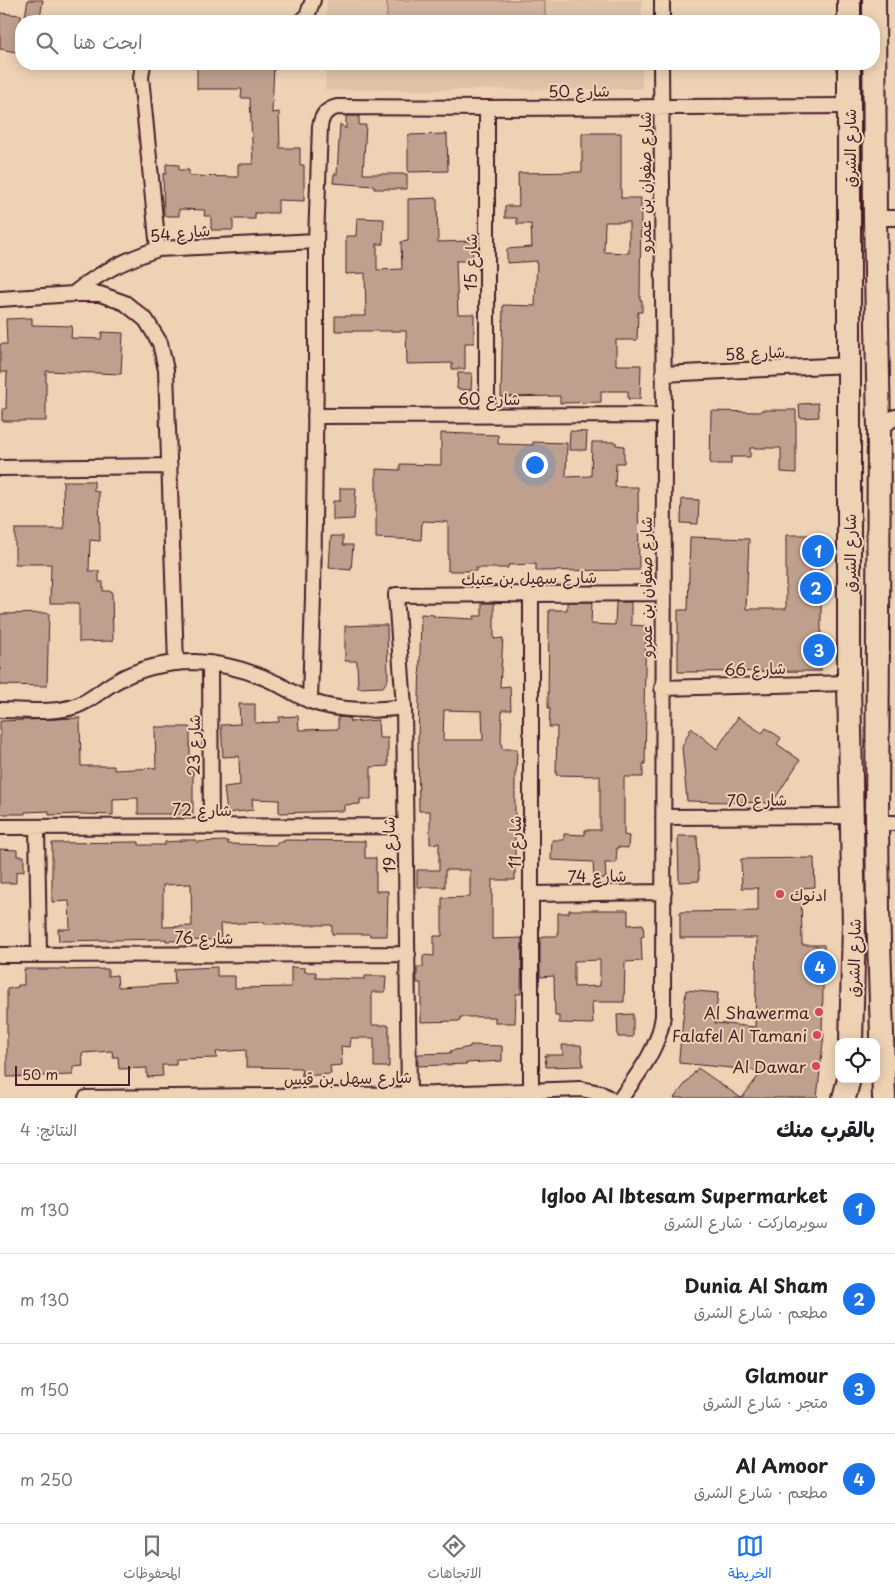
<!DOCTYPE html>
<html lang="ar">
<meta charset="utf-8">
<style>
body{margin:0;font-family:"Playpen Sans","Playpen Sans Arabic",sans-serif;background:#f6f6f6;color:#202124;direction:rtl}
.controls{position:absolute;right:15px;bottom:15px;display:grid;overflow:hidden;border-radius:10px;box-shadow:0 2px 12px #0003}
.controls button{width:45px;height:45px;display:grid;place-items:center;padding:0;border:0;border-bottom:1px solid #e0e0e0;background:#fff;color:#202124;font:25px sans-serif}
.scale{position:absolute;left:15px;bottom:12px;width:115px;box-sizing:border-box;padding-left:5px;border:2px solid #4a1f2b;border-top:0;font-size:14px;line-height:18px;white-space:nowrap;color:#4a1f2b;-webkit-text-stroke:4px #edd2b4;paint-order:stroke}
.you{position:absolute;left:534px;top:464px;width:18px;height:18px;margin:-12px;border:4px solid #fff;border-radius:50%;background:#1a73e8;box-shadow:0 0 0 8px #1a73e833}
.badge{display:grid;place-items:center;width:32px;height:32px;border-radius:50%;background:#1a73e8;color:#fff;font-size:16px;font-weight:700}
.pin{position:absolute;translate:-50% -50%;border:2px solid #fff;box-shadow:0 1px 5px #0006}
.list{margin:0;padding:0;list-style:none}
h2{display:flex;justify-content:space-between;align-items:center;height:65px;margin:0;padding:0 20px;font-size:21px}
h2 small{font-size:16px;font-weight:400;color:#757577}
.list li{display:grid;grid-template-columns:32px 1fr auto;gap:15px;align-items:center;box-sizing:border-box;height:90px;padding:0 20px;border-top:1px solid #e0e0e0}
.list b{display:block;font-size:19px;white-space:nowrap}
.list p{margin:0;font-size:16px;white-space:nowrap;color:#757577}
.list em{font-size:16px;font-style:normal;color:#757577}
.icon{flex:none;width:28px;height:28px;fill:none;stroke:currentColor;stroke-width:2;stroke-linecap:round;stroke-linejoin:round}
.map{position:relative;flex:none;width:895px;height:1098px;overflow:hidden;direction:ltr}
.search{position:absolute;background:#fff;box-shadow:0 2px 12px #0003;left:15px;right:15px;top:15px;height:55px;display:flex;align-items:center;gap:12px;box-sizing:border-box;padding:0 18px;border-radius:20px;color:#757577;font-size:19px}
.sheet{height:425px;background:#fff}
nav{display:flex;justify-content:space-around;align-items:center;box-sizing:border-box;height:70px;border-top:1px solid #e0e0e0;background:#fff;font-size:14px;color:#757577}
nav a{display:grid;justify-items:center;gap:2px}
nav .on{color:#1a73e8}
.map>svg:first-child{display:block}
.built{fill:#dfc3a9}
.park{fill:#d2b49e;stroke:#8e6a64}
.building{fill:#bfa08e;stroke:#4a1f2b;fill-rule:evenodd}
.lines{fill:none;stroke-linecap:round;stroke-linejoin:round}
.street-casing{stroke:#4a1f2b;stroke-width:18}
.primary-casing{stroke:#4a1f2b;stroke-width:26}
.street{stroke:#edd2b4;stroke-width:14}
.primary{stroke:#edd2b4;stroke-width:22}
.poi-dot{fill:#d1495b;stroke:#edd2b4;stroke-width:2}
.labels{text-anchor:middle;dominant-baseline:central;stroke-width:4;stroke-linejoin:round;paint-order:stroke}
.street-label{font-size:16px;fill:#4a1f2b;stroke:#edd2b4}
.poi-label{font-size:16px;fill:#4a1f2b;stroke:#edd2b4;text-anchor:end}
</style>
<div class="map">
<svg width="895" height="1098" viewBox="0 0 895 1098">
<rect width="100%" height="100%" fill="#edd2b4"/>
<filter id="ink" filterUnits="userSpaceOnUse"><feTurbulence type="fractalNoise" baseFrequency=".02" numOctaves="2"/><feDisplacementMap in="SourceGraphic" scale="10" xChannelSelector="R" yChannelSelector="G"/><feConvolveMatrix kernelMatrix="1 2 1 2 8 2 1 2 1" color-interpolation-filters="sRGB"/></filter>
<g filter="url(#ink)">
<path class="built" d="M327,0H642V21H326Z
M326,64H642V89L325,90Z"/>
<path class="park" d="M387,0H545V21H387Z"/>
<path class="building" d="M28,0H43L40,18L25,16Z
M0,13L21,15V53L0,49Z
M197,64H274L272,113L279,112L280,148H300V165H304V201L278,200V213H255V219H233V230H211V216H204L205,210L179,209V216H164L163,174H166V164L179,165V170H189V176L238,177V164H253L250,98H241L242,89H197Z
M346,116H359V125H366L363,174H407V189H374V186L333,183L334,174H337L340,124L346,129Z
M582,133H621V198H641L640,300H642V312H638L637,340H616V365H641L640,399H628V391H601V402L560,403V396L501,397L503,305L535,306L537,261L507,263V249L532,247L531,224H517V218H505V206H519L518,173L582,172ZM605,222H629V253L604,252Z
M447,134L448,171L408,172V135Z
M437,198L438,242L472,241L473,261H456L458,314H474V343H465V369H452V363L407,364L406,331H335V316H366L365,273L346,274V236H356L357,218L384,219L383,244H377V270L402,269L401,242L408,241V199Z
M32,318V325L72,326L71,338L101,339L102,332L123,333L121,374L46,371V421H2V409H6L7,372H0V344H7L6,319Z
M458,373H472L471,390L457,389Z
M818,403L819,417L800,418L799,404Z
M761,410H796V473L781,472V448H750V457H731V464H710L711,411L761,412Z
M570,431L587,432L586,450H569Z
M441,433L498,435V444L533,445V442L567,443L566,477L591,476L592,442H616V445L624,446V463H616L615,487H638L639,570L536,571V564L508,565V568H476V571H448V522L422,521L421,540L376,538V469L400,470V464L441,465Z
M63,481H94V491L99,492L100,541L90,540L89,571H99V582H103V591H112L113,641L79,642V603H50L51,564H15V529H64Z
M340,488H356L354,519L333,520V501H340Z
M682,499L699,500L698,524L681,523Z
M786,535H821V671L678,672V610H688L690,537L749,539L746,609H786Z
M331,536H343V545H353L351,570L329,568Z
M567,602H592L591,624L615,625L616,602H631V625L646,626L644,711H646L645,764H643V777H624V835L629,836L628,848L617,847L616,863H605L606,878L594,879L593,862L551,860L552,840H564V834L585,835V830H600V776L556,775L557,727H549L550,708H548L549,610H567Z
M482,603H494V639L503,638L500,687L510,686L511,710H502L501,739L502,749H517L516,773H515V880H492V939L522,938L521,994H516L515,1023H495V1017H460V1021L421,1022V983H417V967H423V955L434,956V936H442V898L470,897V870H445V887H417V870H439V843L430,844V811H419L418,741L421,614L434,615V617L474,619V616H482ZM444,710L482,711L483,740H443Z
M49,613L47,686L0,685V614Z
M373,625H387L388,679L383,687L358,688L357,661H345V626Z
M239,704H255V723L279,722V717L298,716L299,730L338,729V717L349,718L350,722L378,720L379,738H388V766L371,767V799H360V804L344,805V811L281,813L279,812V800L252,799L253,810L227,813L224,787L240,785L239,756L223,757L221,725L240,724Z
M738,717L762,733L766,728L781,738L777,744L800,760L772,803L687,801L682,747L691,728L717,749Z
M80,718L81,766H114V770L156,768L155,727H190V767H193V814H138V798L113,799V815L82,814L49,815V811L25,812V814H0V721Z
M678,836H697L699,881L679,882Z
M181,840H196V842L228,841V844L277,845V842H284V840L365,841V858H376V891H388L387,936H370V934H332V925H285V924H265V922L220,924L221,939L208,940L166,941V939L59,941L58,929H70L69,901L52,902V843L139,842V845H165V842L181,841ZM191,884L192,926L163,927V885Z
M0,849L17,850V856H24V871L16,872V883H0Z
M814,858L815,887L801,888L802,945H824L822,1034H824L817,1098H742L762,1071L679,1063V1057L686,990L718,993L715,1023L755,1027L757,938H680V912L758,911V888H742L741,859Z
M569,910H628V925L643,924L644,936L641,937L642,961L625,962L624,1002H592L593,1024L559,1023V1016H555L554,976L540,977V938H543V936H558V913H569ZM600,960V986L574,987V961Z
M217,967V976H235V988L291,987V967L305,968V972H316V978L365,979V976H386L385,992H372V1025H389V1067H374V1038H351L350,1047L341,1046L342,1065L330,1066L331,1074L302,1076L301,1068L246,1067V1050L216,1052L217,1058L176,1059V1065H162L163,1076L147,1077V1068L119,1069L118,1057H113L112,1051L82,1053L83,1066L73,1067V1075L7,1077V989L18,987V985H24V969H65V970L108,969V976L117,975L118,987L175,984L174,969Z
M633,1014V1037H618L617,1015Z
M470,1045L502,1046V1061L467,1063V1064L418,1066V1054L451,1053L450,1051L470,1047Z
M562,1045H581L583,1066L546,1067L545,1055H563Z
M698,1068L741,1098H674Z"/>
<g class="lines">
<g class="street-casing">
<path id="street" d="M302,21L307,16L313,0
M662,21V0
M143,64L141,77L158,249
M875,218H895
M73,294C100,272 125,260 158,249L316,241
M0,299L73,294H100L125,303L146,320L160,343L166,370L176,663
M663,374L848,365
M487,415V108
M315,416L664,415
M879,430L895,417
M0,468L170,466
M210,664L211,827
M662,688L849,683
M310,701L313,596L316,370V241L320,126C322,115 326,110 337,107L487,108L849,106
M0,710C24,710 54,714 76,706C91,701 101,690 115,682C139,668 166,662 195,662C223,663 251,671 276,683C287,689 298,696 310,701C340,712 372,711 404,707
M663,817L852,816
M877,823H895
M0,827L405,826
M37,827L39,954
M531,894L664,892
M0,955L408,954
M531,1091V594
M409,1094L404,707L396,595L663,593
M86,1098L434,1094L581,1089L600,1093L609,1098
M621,1098C639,1073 659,1048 663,1016L664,415L661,64"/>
</g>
<g class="primary-casing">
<path id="primary" d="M849,0V21
M874,0L875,218L879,430L877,823L878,909L884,1098
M849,64V683L854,925L851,1042
M844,1098L849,1079"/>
</g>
<use href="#street" class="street"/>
<use href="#primary" class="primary"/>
</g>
</g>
<g class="poi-dot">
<circle cx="780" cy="894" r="5"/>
<circle cx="819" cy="1012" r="5"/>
<circle cx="817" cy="1035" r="5"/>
<circle cx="816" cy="1066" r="5"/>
</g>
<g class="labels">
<g class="street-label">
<text transform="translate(579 90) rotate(-1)">شارع 50</text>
<text transform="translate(849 148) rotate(-90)">شارع الشرق</text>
<text transform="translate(644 182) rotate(-90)">شارع صفوان بن عمرو</text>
<text transform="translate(180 232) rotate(-6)">شارع 54</text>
<text transform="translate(470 262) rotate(-90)">شارع 15</text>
<text transform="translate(755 352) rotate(-3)">شارع 58</text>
<text x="489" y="398">شارع 60</text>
<text transform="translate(849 553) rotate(-90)">شارع الشرق</text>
<text transform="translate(529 577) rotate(-1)">شارع سهيل بن عتيك</text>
<text transform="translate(645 587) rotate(-90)">شارع صفوان بن عمرو</text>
<text transform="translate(755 668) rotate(-2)">شارع 66</text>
<text transform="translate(193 745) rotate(-90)">شارع 23</text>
<text transform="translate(757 799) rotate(-1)">شارع 70</text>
<text x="202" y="809">شارع 72</text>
<text transform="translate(514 842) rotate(-90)">شارع 11</text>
<text transform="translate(388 845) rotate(-91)">شارع 19</text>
<text transform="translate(597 875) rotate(-1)">شارع 74</text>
<text x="204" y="937">شارع 76</text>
<text transform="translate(853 958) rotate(-89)">شارع الشرق</text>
<text transform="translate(348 1077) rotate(-1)">شارع سهل بن قيس</text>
</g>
<g class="poi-label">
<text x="790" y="894" text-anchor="start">ادنوك</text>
<text x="809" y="1012">Al Shawerma</text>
<text x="807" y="1035">Falafel Al Tamani</text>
<text x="806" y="1066">Al Dawar</text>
</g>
</g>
</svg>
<div class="controls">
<button><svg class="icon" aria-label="locate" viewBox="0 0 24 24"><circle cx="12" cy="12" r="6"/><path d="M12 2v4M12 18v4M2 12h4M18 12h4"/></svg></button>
</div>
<div class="scale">50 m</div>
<div class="you"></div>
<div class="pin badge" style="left:818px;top:551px">1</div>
<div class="pin badge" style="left:816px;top:588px">2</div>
<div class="pin badge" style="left:819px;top:650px">3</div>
<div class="pin badge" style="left:820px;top:967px">4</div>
<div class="search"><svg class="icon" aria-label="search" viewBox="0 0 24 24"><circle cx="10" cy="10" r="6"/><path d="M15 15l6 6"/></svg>ابحث هنا</div>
</div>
<section class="sheet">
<h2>بالقرب منك<small>النتائج: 4</small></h2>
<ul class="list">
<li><span class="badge">1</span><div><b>Igloo Al Ibtesam Supermarket</b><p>سوبرماركت · شارع الشرق</p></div><em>130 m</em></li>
<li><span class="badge">2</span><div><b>Dunia Al Sham</b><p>مطعم · شارع الشرق</p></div><em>130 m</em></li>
<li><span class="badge">3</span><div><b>Glamour</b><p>متجر · شارع الشرق</p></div><em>150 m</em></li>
<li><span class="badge">4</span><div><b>Al Amoor</b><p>مطعم · شارع الشرق</p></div><em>250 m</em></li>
</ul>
</section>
<nav>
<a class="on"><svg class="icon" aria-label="map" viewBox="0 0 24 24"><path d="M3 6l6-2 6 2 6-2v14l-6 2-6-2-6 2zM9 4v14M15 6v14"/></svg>الخريطة</a>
<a><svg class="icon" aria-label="directions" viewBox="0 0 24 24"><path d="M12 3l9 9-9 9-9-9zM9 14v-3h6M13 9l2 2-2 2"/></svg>الاتجاهات</a>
<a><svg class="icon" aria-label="saved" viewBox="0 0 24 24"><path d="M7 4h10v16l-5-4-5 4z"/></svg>المحفوظات</a>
</nav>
